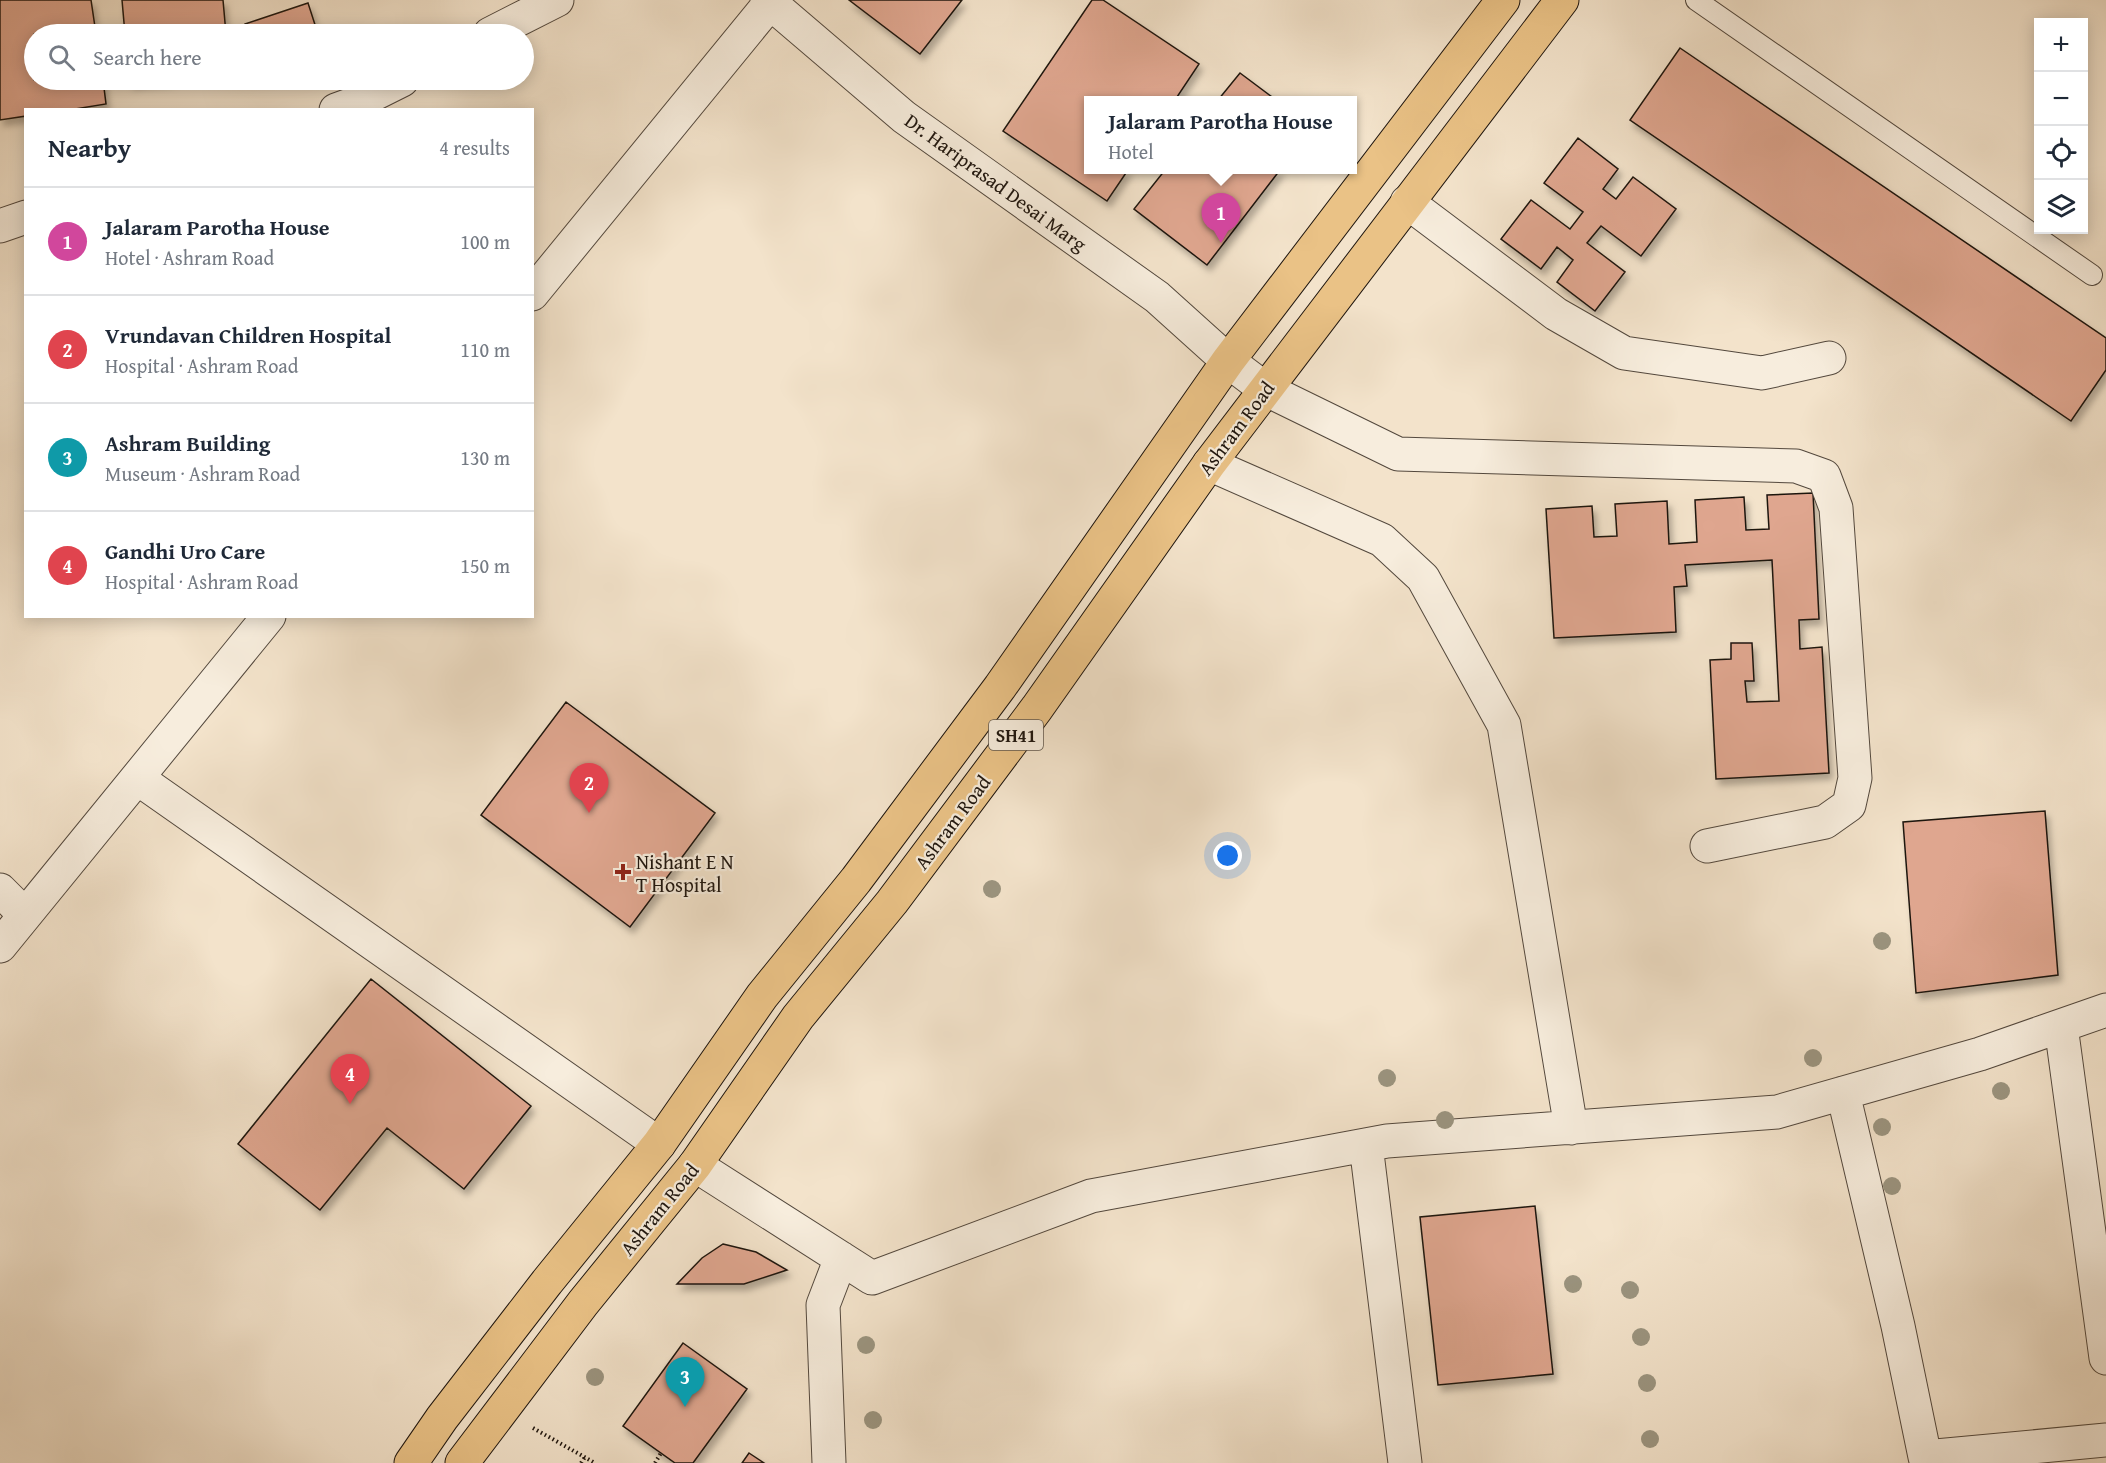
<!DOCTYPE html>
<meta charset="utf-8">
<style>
body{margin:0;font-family:"Gentium Book Plus",serif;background:#f6f6f7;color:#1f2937}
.controls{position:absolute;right:18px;top:18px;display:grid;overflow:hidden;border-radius:0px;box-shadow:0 3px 15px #0003}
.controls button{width:54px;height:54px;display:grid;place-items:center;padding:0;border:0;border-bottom:2px solid #e0e1e3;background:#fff;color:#1f2937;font:30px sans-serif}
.you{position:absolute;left:1228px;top:856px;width:21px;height:21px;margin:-15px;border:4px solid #fff;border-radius:50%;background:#1a73e8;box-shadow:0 0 0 9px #1a73e833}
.badge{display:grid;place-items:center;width:39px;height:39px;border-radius:50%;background:#111827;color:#fff;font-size:20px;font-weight:700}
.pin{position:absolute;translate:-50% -50px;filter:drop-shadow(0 2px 3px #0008)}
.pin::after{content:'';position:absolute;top:32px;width:21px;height:18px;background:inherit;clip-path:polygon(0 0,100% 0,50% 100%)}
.popup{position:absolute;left:1084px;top:96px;width:273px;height:78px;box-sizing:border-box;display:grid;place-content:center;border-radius:0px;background:#fff;filter:drop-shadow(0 2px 4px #0005);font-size:20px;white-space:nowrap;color:#747a83}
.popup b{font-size:22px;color:#1f2937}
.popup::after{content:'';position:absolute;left:50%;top:100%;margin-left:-12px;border:12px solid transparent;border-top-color:#fff}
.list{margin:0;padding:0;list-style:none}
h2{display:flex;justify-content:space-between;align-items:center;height:78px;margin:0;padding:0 24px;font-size:26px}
h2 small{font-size:20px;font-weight:400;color:#747a83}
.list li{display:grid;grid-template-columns:39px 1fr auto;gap:18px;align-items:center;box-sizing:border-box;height:108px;padding:0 24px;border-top:2px solid #e0e1e3}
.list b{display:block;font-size:22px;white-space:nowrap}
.list p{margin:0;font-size:20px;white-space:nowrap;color:#747a83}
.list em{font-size:20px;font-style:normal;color:#747a83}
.icon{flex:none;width:33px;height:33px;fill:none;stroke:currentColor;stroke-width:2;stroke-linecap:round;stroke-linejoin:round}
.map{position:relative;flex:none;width:2106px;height:1463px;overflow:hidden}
.search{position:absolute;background:#fff;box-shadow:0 3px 15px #0003;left:24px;top:24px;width:510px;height:66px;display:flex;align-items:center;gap:15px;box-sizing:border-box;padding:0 21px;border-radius:33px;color:#747a83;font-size:22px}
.panel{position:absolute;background:#fff;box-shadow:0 3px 15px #0003;left:24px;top:108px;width:510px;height:510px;border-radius:0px}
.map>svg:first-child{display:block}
.building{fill:#dfa68f;stroke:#1e150e;stroke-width:1.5;filter:url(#shadow)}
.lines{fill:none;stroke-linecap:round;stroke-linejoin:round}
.service-casing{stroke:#53483d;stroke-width:22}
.minor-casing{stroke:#53483d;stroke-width:35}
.primary-casing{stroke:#1e150e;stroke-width:35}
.path{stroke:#1e150e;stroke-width:4;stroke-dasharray:1.5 3;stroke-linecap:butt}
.service{stroke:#f7eddd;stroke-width:20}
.minor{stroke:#f7eddd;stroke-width:33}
.primary{stroke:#eac286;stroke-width:33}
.tree{fill:#9b947f}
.poi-dot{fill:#8f2418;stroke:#f7eddd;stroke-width:2}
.labels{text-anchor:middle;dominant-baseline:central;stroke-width:4.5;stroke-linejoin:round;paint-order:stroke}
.shield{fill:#f7eddd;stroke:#5f564c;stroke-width:1.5}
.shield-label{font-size:18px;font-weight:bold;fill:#1e150e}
.street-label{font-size:20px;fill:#1e150e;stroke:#f7eddd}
.poi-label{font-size:20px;fill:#1e150e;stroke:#f7eddd;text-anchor:start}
</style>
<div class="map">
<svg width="2106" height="1463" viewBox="0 0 2106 1463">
<defs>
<filter id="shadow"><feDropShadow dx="3.5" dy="6" stdDeviation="3" flood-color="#0004"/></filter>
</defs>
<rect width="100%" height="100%" fill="#f3e3cb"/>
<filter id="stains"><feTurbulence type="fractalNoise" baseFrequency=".00333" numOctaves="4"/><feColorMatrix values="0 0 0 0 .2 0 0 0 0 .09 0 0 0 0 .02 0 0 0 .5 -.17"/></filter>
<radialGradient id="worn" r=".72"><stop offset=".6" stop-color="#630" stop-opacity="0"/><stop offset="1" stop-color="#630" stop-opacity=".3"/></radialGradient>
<path class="building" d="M0,0H91L96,34H34V80H103L106,104L69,110H26V116L0,120Z
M122,0H223L226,34H125Z
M849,0H962L920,54Z
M1092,0H1103L1199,64L1175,100H1089V170H1128L1107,201L1003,131Z
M308,3L318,34H248L245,24Z
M1680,48L2106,338V370L2071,421L1630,120Z
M1240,73L1276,100H1218Z
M130,80H172L130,83Z
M1578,138L1618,169L1603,189L1616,199L1633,177L1676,209L1641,256L1601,226L1587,243L1625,272L1595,311L1557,282L1573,260L1557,247L1541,269L1501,239L1531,200L1570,229L1583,212L1544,183Z
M1165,170H1280L1207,265L1134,209Z
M1813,493L1819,619L1799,620L1800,649L1822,647L1829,773L1716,779L1710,660L1731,659V643H1752L1754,681H1745L1747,702L1779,701L1772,560L1685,565L1687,586L1674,587L1676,632L1554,638L1546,509L1592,506L1594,537L1617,536L1615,504L1667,501L1669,544L1697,542L1695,500L1744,497L1746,530L1769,529L1767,495Z
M566,702L715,813L630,927L481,815Z
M2045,811L2058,975L1916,993L1903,822Z
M371,979L531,1106L464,1189L387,1128L320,1210L238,1144Z
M1535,1206L1553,1374L1438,1385L1420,1217Z
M723,1244L756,1252L787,1270L744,1284H677L702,1258Z
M683,1343L747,1389L693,1463H675L623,1426Z
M749,1453L764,1463H742Z"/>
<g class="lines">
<g class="service-casing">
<path id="service" d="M1696,0L2092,275"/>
</g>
<g class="minor-casing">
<path id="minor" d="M767,0L904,117L1157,297L1228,361L1265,389L1398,454L1796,466L1824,476L1836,508L1855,778L1849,805L1825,822L1707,846
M490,34L557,0
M336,110L358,102L402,80
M1407,202L1556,314L1624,353L1762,373L1829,358
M0,226L26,217
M532,294L770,3
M1209,464L1382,540L1423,578L1504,725L1571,1128
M137,778L659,1144
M0,890L25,915
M0,946L269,616
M2061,1026L2106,1358
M1843,1093L1898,1326L1925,1457L2106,1440
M1366,1145L1405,1463
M695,1165L872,1278L1091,1196L1387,1141L1777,1112L1980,1054L2106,1010
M829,1463L823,1305L841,1258"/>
</g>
<g class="primary-casing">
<path id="primary" d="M411,1463L442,1418L547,1282L659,1144L762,996L856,880L1000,687L1228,361L1503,0
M462,1463L583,1303L695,1165L798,1017L892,902L1037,708L1209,464L1562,0"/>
</g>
<path class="path" d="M533,1428L595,1463
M581,1463L585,1457
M655,1463L661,1453"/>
<use href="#service" class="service"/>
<use href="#minor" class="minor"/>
<use href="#primary" class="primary"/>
</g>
<g class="tree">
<circle cx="992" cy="889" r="9"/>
<circle cx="1882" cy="941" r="9"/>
<circle cx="1813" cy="1058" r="9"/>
<circle cx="1387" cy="1078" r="9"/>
<circle cx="2001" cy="1091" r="9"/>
<circle cx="1445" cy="1120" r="9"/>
<circle cx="1882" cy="1127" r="9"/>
<circle cx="1892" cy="1186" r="9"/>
<circle cx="1573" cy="1284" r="9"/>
<circle cx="1630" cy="1290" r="9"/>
<circle cx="1641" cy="1337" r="9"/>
<circle cx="866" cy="1345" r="9"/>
<circle cx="595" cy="1377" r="9"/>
<circle cx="1647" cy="1383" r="9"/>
<circle cx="873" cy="1420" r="9"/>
<circle cx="1650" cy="1439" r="9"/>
</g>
<path class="poi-dot" d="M620 863h6v6h6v6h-6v6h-6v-6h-6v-6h6z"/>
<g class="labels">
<rect class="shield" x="989" y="720" width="54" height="30" rx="4.5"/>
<g class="shield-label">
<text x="1016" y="735">SH41</text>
</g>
<g class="street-label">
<text transform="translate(996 182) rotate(36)">Dr. Hariprasad Desai Marg</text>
<text transform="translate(1236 428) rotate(-53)">Ashram Road</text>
<text transform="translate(952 822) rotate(-53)">Ashram Road</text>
<text transform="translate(659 1209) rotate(-51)">Ashram Road</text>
</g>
<g class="poi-label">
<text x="636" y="861">Nishant E N<tspan x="636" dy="23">T Hospital</tspan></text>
</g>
</g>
<rect width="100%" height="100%" filter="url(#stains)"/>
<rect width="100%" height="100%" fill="url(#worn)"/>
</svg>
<div class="controls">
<button>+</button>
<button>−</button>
<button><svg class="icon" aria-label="locate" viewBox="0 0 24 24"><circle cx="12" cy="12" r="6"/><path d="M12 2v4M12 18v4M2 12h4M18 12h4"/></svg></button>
<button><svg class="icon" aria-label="layers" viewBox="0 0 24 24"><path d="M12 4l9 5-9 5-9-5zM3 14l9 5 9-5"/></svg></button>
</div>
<div class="you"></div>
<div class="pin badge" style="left:1221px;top:243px;background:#d1479c">1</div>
<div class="popup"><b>Jalaram Parotha House</b>Hotel</div>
<div class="pin badge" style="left:589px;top:813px;background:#e0444e">2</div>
<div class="pin badge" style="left:685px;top:1407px;background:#0f9aa8">3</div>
<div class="pin badge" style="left:350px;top:1104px;background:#e0444e">4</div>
<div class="search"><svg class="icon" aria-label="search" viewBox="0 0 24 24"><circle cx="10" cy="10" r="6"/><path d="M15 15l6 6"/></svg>Search here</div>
<section class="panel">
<h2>Nearby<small>4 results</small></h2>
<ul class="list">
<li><span class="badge" style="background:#d1479c">1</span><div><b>Jalaram Parotha House</b><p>Hotel · Ashram Road</p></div><em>100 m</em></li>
<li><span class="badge" style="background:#e0444e">2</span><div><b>Vrundavan Children Hospital</b><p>Hospital · Ashram Road</p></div><em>110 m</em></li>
<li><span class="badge" style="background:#0f9aa8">3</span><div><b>Ashram Building</b><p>Museum · Ashram Road</p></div><em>130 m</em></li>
<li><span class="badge" style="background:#e0444e">4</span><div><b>Gandhi Uro Care</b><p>Hospital · Ashram Road</p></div><em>150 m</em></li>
</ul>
</section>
</div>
